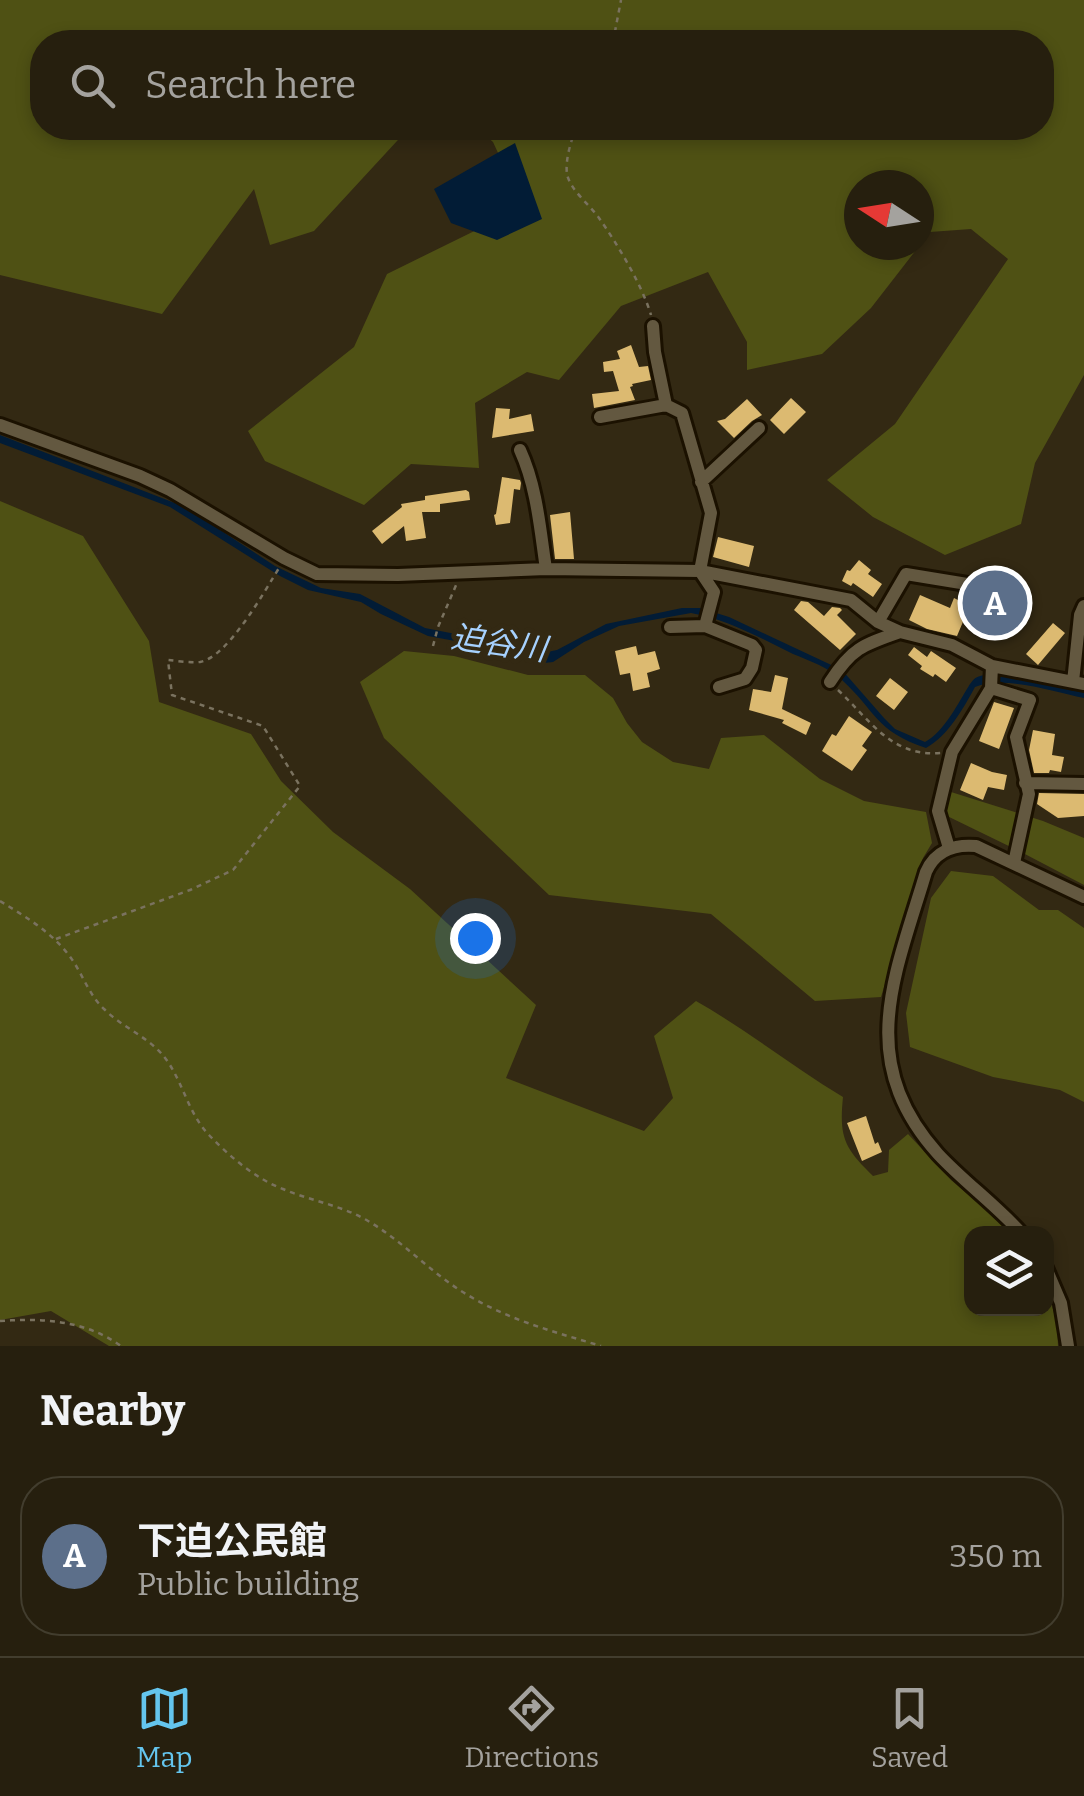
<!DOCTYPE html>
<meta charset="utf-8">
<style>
body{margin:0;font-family:Bitter,"Noto Sans JP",serif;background:#322c1c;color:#f1f3f6}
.controls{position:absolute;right:30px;bottom:30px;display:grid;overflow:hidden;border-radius:20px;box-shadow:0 5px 15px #0003}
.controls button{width:90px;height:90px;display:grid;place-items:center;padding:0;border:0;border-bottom:2px solid #423d2e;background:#261f0e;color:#f1f3f6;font:50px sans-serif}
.compass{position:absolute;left:844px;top:170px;width:90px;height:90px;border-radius:50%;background:#261f0e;box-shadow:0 5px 15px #0003;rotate:282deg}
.you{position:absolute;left:475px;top:938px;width:35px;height:35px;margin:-25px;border:8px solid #fff;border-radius:50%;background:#1a73e8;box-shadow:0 0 0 15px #1a73e833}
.badge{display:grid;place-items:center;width:65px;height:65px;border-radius:50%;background:#64c5ee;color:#fff;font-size:32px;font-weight:700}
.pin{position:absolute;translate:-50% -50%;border:5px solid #fff;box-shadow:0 2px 10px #0006}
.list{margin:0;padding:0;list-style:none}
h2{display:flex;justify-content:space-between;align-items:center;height:130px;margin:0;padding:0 40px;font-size:42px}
h2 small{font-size:32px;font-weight:400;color:#a4a29e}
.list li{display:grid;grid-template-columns:65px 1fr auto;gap:30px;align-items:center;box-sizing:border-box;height:160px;margin:0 20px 20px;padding:0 20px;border:2px solid #423d2e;border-radius:40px}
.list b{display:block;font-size:38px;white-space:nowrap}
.list p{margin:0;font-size:32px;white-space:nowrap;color:#a4a29e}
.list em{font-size:32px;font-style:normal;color:#a4a29e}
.icon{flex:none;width:55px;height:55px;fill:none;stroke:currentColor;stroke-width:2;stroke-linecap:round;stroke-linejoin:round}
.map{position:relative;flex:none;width:1084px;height:1346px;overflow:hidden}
.search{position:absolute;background:#261f0e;box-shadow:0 5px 15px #0003;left:30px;right:30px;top:30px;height:110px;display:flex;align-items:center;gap:25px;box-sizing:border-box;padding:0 35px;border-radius:40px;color:#a4a29e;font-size:38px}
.sheet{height:310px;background:#261f0e}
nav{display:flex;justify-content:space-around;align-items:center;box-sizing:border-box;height:140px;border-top:2px solid #423d2e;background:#261f0e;font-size:28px;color:#a4a29e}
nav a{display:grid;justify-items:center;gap:5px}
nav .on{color:#64c5ee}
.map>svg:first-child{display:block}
.green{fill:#4f5114;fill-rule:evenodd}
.water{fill:#021c36}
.building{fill:#dcba71}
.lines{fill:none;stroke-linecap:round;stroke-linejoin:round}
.minor-casing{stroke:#1b1100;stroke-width:18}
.path{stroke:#7a725f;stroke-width:2.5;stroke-dasharray:5 5;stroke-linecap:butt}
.minor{stroke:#635840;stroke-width:12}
.labels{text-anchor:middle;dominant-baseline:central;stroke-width:10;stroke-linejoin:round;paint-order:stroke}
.water-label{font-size:32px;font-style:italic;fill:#a6d1fe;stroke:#332913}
</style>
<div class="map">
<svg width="1084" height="1346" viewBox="0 0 1084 1346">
<rect width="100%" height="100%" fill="#332913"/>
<path class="green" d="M0,0H1084V375L1035,463L1021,524L945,555L873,517L827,480L895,424L1008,259L971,229L930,232L871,308L822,354L747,370V342L708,272L621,306L559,380L527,372L475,403L479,468L411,464L364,505L265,461L248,431L354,347L387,274L523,207L493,142L477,128H1042V42H42V128H409L314,231L270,245L254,189L162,314L0,275ZM859,185H919V245H859Z
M0,501L83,536L149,641L159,702L251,734L281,781L333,832L410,889L536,1005L506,1078L644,1131L673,1098L654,1036L696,1001C747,1030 793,1067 843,1097C839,1137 844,1148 873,1176L888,1172L889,1150L908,1134L951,1180L1001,1222L1011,1233L972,1234V1308H1046L1047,1289L1057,1323L1058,1346H109L51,1311L0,1320Z
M404,651L454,656L528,675H585L613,698L627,723L642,742L673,762L709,769L721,738L764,735L820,779L864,801L926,812L932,843L923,858L881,997L815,1001L711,914L549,895L384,738L360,682Z
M951,792L1043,821L1084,838V885L1023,853L943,814Z
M951,871L993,876L1039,910H1058L1084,928V1102L1060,1090L993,1077L910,1047L906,1013L931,898Z"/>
<path class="water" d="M515,143L542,219L497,240L451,223L434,189Z
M0,435L185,507L275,566L321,588L360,594L425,628L547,652L557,650L606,624L682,608H700L729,617L842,670L884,718L895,729L925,742C945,731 958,703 970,684C975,678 975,677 984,675C1003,671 1061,687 1084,691V698C1053,692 1005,675 975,687C963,709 948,736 926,748C875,731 876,711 842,680C828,667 810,661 793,654C760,638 727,619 691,613L619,626L584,642L553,662L544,663L526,654L428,636L381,614L361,602L308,590L280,576L170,507L0,443Z"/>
<path class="building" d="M631,345L639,367L648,366L651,380L632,384L633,386L630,387L635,400L594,408L592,394L619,391L613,371L604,372L603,362L620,359L617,351Z
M791,398L806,412L784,434L770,420Z
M747,399L762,415L752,421L734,438L717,421L725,419Z
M496,408L510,409L509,419L531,414L534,431L492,438Z
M502,477L520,480L521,483L520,490L514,489L510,523L496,525L494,515L496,514Z
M466,490L469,492L470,500L440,504V512H422L426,538L406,541L404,526L382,544L372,531L402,507L401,504L425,500V496Z
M570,512L574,559H555L550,515Z
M718,537L754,546L749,567L713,557Z
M859,560L871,570L868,574L882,584L873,597L853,583L851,586L842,581L847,570L850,571Z
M987,571L1016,591L983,631L965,617L957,636L927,629L909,620L920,595L950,608L954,598L962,602L974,591Z
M801,601L808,602L824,616L832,607L840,608L842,610L837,615L856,634L840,650L794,610Z
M1053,623L1065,633L1038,665L1026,654Z
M636,646L638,655L655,651L660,669L647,673L650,687L633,691L630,673L620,675L615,651Z
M914,647L927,657L931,651L956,668L946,682L935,674L933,677L920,669L922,666L908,655Z
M775,675L788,678L782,709L811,723L806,735L782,723L784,720L749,710L753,689L771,692Z
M890,678L908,692L894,710L876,696Z
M994,702L1014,708L999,749L979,741Z
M849,716L872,732L862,746L867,750L852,771L822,751L832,734L836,736Z
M1033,730L1055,734L1052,755L1064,757L1061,772L1050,770L1049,773H1034L1029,750Z
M971,763L992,772L1007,775L1004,790L988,787L983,800L960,790Z
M1039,793L1084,794V816L1058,818L1037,804Z
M866,1116L875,1144L878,1142L882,1152L862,1161L847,1123Z"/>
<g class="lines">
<g class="minor-casing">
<path id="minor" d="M653,326L655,352L666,405L682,413L711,513L700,571L714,592L705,626
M600,417L666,405
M0,425L140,476L170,490L284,558L317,574L398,575L546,569L700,571L851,600L878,622L900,632L952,645L992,666L1084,684
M520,450C537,487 540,529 546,569
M701,482L759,428
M878,622L906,574L967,584
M670,627L705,626L752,645L756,650L752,668L745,679L719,687
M830,682C851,649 862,645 900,632
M1073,682L1080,615L1084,606
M991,688L1030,700L1016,737L1029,794L1014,863
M1025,783L1084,784
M949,848L938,811L952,752L991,688L992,666
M1022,1234C996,1205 964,1182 938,1154C854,1060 895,976 926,872C935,851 954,844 976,846L1084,897
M1046,1268L1061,1303L1068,1346"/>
</g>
<path class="path" d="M613,42L621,0
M576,128C571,141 565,160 567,174C570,190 590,205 599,218C618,245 642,285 651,315
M433,646L438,627L457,583
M838,690C871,721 891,757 941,753
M0,901C26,917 53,933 71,958C83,975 89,995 104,1009C125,1030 151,1037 168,1062C184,1086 189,1114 209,1135C229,1156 256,1179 283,1189C311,1201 341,1205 368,1221C404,1242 431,1273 466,1294C508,1320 555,1332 601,1346
M56,939L190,890L233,870L300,786L263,726L172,695L168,660C178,661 190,663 200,662C228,657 264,592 279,568
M0,1321C42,1318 85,1320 121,1346"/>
<use href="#minor" class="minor"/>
</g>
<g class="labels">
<g class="water-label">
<text transform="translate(499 643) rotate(8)">迫谷川</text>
</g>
</g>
</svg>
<div class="controls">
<button><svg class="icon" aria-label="layers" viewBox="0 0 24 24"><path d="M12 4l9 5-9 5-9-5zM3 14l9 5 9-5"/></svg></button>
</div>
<svg class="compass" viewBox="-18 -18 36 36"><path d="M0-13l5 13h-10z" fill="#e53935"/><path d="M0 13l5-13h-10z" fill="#a4a29e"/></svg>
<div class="you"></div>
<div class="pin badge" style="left:995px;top:603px;background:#5c6f8a">A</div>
<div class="search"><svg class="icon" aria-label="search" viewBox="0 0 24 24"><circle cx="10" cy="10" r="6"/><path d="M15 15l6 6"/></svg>Search here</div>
</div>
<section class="sheet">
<h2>Nearby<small></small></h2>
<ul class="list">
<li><span class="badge" style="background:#5c6f8a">A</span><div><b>下迫公民館</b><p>Public building</p></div><em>350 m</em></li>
</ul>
</section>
<nav>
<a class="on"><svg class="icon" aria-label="map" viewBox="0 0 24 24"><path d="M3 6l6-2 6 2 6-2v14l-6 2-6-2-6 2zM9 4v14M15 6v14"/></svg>Map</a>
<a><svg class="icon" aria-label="directions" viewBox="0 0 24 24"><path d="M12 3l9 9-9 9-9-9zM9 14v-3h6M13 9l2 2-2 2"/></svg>Directions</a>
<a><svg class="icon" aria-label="saved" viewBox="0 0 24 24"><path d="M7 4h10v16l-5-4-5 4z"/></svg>Saved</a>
</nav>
